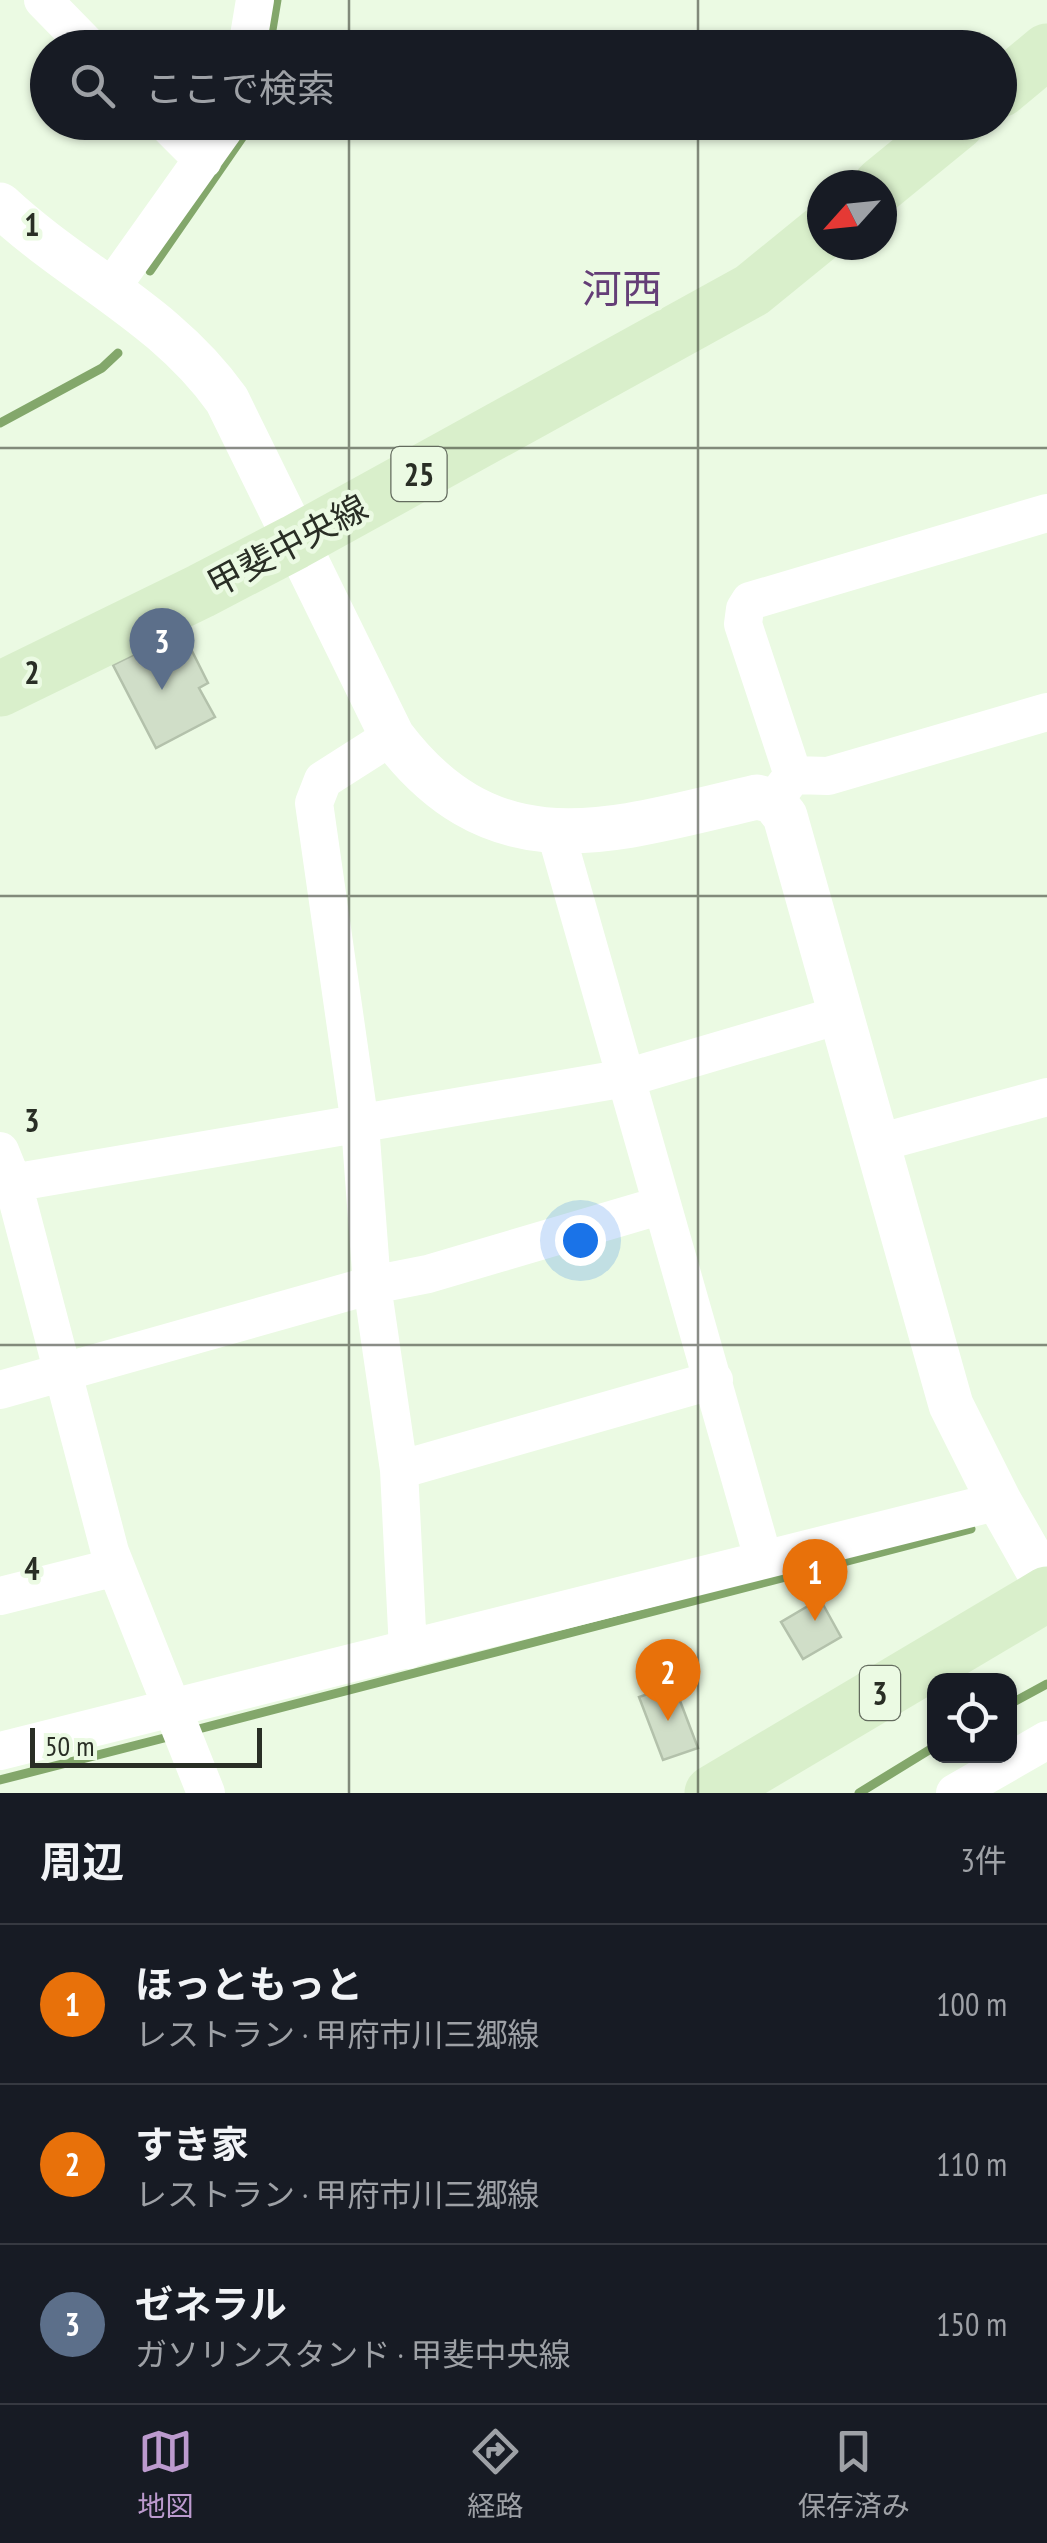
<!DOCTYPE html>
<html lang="ja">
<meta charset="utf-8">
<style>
body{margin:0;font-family:"PT Sans Narrow","Noto Sans JP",sans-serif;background:#242831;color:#f1f3f6}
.controls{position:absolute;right:30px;bottom:30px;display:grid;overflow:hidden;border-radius:20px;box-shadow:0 2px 8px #0004}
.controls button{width:90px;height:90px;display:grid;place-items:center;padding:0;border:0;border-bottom:2px solid #363941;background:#171b24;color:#f1f3f6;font:50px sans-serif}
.compass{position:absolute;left:807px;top:170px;width:90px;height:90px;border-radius:50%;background:#171b24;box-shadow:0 2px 8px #0004;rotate:243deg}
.scale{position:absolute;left:30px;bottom:25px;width:232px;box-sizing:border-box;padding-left:10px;border:5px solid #292e25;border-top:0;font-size:28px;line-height:35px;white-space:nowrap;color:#292e25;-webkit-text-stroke:8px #ebfae3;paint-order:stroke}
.you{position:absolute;left:580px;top:1240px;width:35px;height:35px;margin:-25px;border:8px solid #fff;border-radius:50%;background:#1a73e8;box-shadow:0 0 0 15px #1a73e833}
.badge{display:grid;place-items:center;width:65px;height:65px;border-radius:50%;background:#bc9ace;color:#fff;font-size:32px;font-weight:700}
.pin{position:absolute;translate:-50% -82px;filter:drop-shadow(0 2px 5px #0008)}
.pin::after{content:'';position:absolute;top:52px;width:35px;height:30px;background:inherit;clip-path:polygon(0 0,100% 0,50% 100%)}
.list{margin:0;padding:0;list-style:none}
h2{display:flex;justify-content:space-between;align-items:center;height:130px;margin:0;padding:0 40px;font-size:42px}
h2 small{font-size:32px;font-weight:400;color:#9ea1a6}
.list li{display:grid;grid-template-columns:65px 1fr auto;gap:30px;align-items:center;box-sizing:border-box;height:160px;padding:0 40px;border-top:2px solid #363941}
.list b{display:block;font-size:38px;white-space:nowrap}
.list p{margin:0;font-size:32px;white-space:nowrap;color:#9ea1a6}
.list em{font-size:32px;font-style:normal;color:#9ea1a6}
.icon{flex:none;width:55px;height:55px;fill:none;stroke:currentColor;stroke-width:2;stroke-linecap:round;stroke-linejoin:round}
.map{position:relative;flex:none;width:1047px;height:1793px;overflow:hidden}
.search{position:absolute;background:#171b24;box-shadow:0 2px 8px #0004;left:30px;right:30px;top:30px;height:110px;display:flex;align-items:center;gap:25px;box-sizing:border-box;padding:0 35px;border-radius:55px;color:#9ea1a6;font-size:38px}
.sheet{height:610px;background:#171b24}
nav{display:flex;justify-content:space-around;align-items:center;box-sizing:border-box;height:140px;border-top:2px solid #363941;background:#171b24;font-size:28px;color:#9ea1a6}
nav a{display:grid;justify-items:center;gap:5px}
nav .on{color:#bc9ace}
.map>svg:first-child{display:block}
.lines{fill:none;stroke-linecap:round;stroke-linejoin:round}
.stream{stroke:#83a76b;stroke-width:9}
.building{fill:#d0dec8;stroke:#b3c1ab;stroke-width:2.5}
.minor{stroke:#fff;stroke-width:38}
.tertiary{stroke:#fff;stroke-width:45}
.primary{stroke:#d9efcb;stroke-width:55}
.grid{fill:none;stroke:#292e25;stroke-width:2.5;stroke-opacity:0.55}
.labels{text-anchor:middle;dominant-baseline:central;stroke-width:9;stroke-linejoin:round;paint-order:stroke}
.shield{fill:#ebfae3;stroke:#636b5e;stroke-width:2.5}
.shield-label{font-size:32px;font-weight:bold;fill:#292e25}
.street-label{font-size:35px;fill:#292e25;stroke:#ebfae3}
.quarter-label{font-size:40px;fill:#643e77;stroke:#ebfae3}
.grid-label{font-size:32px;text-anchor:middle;font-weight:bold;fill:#292e25;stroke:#ebfae3;stroke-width:9;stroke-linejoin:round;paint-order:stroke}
</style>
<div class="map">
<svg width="1047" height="1793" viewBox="0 0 1047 1793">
<rect width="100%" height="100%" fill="#ebfae3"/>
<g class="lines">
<path class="stream" d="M269,48L277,0
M150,271L253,122
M0,423L102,368L118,353
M1010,1704L1047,1684
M191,1731L971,1529
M0,1780L172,1736
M859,1793L934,1747"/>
</g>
<path class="building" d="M182,631L208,683L199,688L215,717L156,748L113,665Z
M820,1599L841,1637L803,1659L781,1622Z
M674,1685L698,1748L663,1760L639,1697Z"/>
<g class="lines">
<path class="minor" d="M43,0L90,48
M247,48L255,0
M165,122L203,160
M111,288L229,122
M392,736L323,780L314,803L360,1125L372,1285L399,1470L408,1650
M793,775L743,624L745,609L750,601L1047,513
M778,795L793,775L828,776L1047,712
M556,833L763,1558
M878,1143L1047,1097
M0,1151L13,1183L110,1552L206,1793
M0,1185L626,1078L843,1014
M0,1390L372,1285L428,1274L662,1205
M399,1470L714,1380
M0,1596L116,1567
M0,1751L999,1501
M955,1793L1047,1740"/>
<path class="tertiary" d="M0,205C75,275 166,314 227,400L392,736C496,874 614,830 757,797L773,801L785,816L951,1405L999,1501L1047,1586"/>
<path class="primary" d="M1000,90L1047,51
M881,185L958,122
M0,689L201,591L295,542L752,290L822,233
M712,1793L1047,1594"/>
</g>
<path class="grid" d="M349,0V48M698,0V48M349,122V1793M698,122V1793M0,448H1047M0,896H1047M0,1345H1047"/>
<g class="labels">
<g class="shield">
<rect x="391.5" y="447" width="55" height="54" rx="8"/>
<rect x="860" y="1666" width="40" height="54" rx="8"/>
</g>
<g class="shield-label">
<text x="419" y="474">25</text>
<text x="880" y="1693">3</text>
</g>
<g class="street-label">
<text transform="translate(287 545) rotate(-28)">甲斐中央線</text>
</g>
<g class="quarter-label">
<text x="622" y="288">河西</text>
</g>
</g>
<g class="grid-label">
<text x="32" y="236">1</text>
<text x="32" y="684">2</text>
<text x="32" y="1132">3</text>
<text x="32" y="1580">4</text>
</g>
</svg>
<div class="controls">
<button><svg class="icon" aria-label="locate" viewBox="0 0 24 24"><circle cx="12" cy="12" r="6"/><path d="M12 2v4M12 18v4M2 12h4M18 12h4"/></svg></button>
</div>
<svg class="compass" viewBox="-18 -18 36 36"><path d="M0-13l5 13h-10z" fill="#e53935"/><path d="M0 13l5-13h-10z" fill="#9ea1a6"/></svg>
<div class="scale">50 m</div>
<div class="you"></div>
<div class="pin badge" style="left:815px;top:1621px;background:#e8710a">1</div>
<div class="pin badge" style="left:668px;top:1721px;background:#e8710a">2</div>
<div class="pin badge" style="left:162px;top:690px;background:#5c6f8a">3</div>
<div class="search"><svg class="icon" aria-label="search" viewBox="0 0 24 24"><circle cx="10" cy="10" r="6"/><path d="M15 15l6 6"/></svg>ここで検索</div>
</div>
<section class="sheet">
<h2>周辺<small>3件</small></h2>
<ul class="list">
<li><span class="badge" style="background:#e8710a">1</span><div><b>ほっともっと</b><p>レストラン · 甲府市川三郷線</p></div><em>100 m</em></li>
<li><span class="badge" style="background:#e8710a">2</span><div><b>すき家</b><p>レストラン · 甲府市川三郷線</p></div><em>110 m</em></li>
<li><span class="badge" style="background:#5c6f8a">3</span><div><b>ゼネラル</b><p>ガソリンスタンド · 甲斐中央線</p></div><em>150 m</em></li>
</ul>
</section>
<nav>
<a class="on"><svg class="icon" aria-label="map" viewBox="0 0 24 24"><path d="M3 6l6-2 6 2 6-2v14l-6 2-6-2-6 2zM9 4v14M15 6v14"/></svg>地図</a>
<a><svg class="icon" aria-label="directions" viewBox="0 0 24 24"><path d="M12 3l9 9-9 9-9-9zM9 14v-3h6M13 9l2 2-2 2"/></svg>経路</a>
<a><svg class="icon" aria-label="saved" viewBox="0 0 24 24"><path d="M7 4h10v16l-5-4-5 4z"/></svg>保存済み</a>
</nav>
